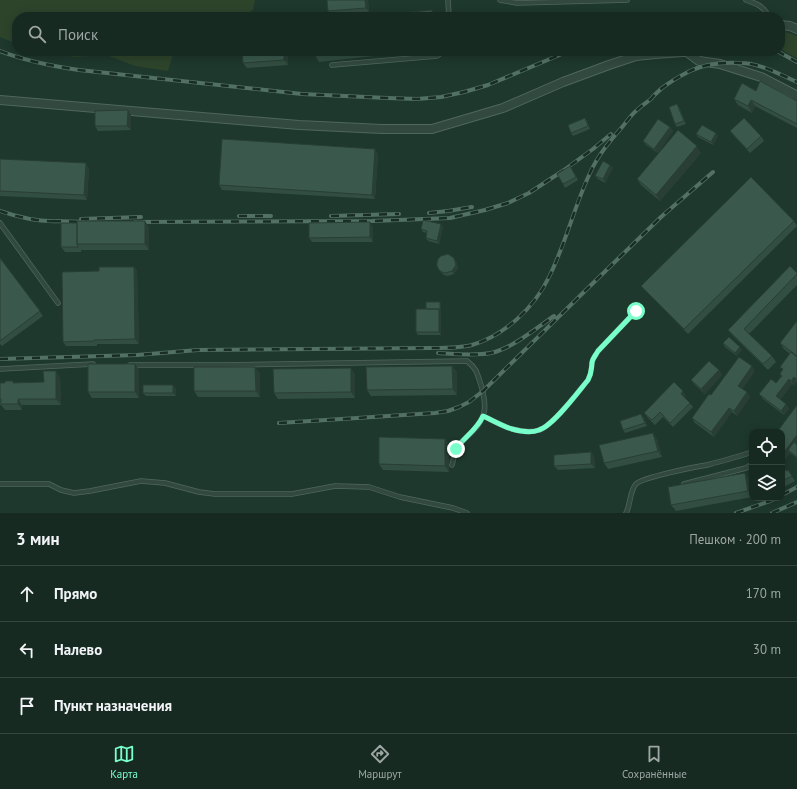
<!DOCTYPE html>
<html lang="ru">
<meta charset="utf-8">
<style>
body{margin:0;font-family:"PT Sans",sans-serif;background:#1f322a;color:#f1f3f6}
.controls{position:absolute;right:12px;bottom:12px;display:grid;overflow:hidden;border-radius:8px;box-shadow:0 2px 10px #0003}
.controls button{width:36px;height:36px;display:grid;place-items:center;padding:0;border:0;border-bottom:1px solid #354640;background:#162a22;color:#f1f3f6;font:20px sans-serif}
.stop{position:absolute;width:12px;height:12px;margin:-9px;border:3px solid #78ffca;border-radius:50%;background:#fff}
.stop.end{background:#78ffca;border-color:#fff;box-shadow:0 1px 4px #0008}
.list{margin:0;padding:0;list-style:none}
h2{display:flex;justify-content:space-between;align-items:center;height:52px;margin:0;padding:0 16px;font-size:17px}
h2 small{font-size:13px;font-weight:400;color:#9ea7a5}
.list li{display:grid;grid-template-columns:26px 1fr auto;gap:12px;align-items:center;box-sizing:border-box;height:56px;padding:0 16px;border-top:1px solid #354640}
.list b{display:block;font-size:15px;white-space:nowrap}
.list em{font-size:13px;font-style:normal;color:#9ea7a5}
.icon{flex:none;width:22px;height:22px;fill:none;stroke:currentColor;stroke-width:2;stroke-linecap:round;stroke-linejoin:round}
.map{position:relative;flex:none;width:797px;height:513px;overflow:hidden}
.search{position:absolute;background:#162a22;box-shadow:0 2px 10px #0003;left:12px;right:12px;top:12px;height:44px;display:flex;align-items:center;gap:10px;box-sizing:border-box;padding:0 14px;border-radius:16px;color:#9ea7a5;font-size:15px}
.sheet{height:220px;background:#162a22}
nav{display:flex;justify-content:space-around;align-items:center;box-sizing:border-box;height:56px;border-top:1px solid #354640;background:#162a22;font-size:11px;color:#9ea7a5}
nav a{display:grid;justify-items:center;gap:2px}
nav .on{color:#78ffca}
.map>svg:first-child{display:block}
.green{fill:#2d442b}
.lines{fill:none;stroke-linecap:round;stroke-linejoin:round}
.service-casing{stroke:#4f675d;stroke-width:5.5}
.minor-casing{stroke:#4f675d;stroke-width:10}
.service{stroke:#32493f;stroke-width:4}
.minor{stroke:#32493f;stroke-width:8}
.rail-casing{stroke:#537064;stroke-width:4}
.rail{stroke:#182d24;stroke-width:2.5;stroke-dasharray:8;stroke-linecap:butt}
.wall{fill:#324d41}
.shaded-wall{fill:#293e35}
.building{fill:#3a594c;stroke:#293e35}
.route{stroke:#78ffca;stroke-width:5}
</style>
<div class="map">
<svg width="797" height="513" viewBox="0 0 797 513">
<rect width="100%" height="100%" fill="#1e382d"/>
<path class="green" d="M0,0H255L253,10L239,17H17V44L0,37Z
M780,31L792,34L797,36V58L780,49Z
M47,51H174L168,71L135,66L106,55L74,57Z"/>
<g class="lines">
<g class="service-casing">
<path id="service" d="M448,0L449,17
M500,0L517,3L627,0
M746,0C755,3 766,7 768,17
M332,65L437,56L444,51
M0,223L58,303
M130,365H221L467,361C477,369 477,373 481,385C487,406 487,418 471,433C466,438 461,441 458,447C454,452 454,459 452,465
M0,369L93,364
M483,416C492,420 502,426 512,429C520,431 531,433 539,430C553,426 578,392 588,380C592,373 591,370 592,363C592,359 596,355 598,351L636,311
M0,484H49L61,490L74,493L90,491L141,481L165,483L199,492L215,494H292L335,486L369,487L400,497L453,508L467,513
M684,484L746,468L752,464
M626,513C631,504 629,492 636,484C643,477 695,467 707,465C722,461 737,457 752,452"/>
</g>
<g class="minor-casing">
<path id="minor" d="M780,25L790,26L797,29
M687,52L699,61L720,64L761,77L794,94L797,97
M0,100L299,125L382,129H432L503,108L563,82L609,65L636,56L655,54L697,51"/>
</g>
<use href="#service" class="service"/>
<use href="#minor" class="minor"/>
<g class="rail-casing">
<path id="rail" d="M0,51C26,61 52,66 79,70L302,94L387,98L417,99L441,97L464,92L488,85L569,51
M777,51L797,62
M0,211C17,217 40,222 59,221
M429,213L448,211L472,207
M239,216H271
M331,216L399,214
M81,219L141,217
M53,221L87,222
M135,222L372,221L450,218L485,210L508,203L529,193L564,170L593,149L611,134
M438,353C455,354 474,356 491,353C513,348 535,329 554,316
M0,359L137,355L198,350L433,348C446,348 460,348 472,345C505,335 534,308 549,277C566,243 574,207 590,173C598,155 610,141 623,126C627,121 631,115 637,110C641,106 646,103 651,99C654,95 658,92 662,88C670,82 680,76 690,71C705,64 724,62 740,63C760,63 779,74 797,82
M279,423L435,413L448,411L459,407L469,402L483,391L588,288L661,217L713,172
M782,495L797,487
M736,513L770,501L776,498
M772,513L797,502"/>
</g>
<use href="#rail" class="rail"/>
</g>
<path class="wall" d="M327,0H368L369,12L331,15L328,11Z
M242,51H287L288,65L247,68L243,63Z
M314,51H420L319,62L315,55Z
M452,51H506L456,56Z
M756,91L797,101V128L755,106L752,113L738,105L734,99Z
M677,104L679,107L686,124L677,127L675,124Z
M128,110L131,115V130L98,131L95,126Z
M585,118L587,121L590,129L573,136L571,133Z
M670,127L673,131L658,153L646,145L643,141Z
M730,131L761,136L764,141L750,153L733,135Z
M716,133L718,136L713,145L698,137L696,134Z
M701,153L660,201L641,185L637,179Z
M378,154L375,199L222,190L219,185Z
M0,159L89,168L87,200L0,196Z
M610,165L613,168L605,183L598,179L595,176Z
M572,169L578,180L565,188L563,184Z
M794,221L797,226L688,334L645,290L641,286Z
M149,227V250H81V252H65L61,247Z
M373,227V242H312L309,238Z
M443,227L439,244L428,241L426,238L427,233L423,232L421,229Z
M0,258L43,316L2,346L0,344Z
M454,258L456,261L458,268L454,274L448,276L444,275L439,270Z
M134,267L137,271L139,344H97V346H66L63,342L99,271Z
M797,273V285L749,334L772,356L776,362L768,370L733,336L728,330Z
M441,304V335H418L416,332L426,309Z
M797,321V382L794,386L792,384L780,400L786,404L789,409L784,415L763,399L759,394L776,383L781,376L780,374L783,370L780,367L790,354L784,349L780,343Z
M723,343L742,350L737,356L725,347Z
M135,364L139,370V398H92L88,392Z
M452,366L457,372V395L371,396L367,390Z
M719,370L722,375L705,394L695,385L691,380Z
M755,371L742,389L747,392L750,397L737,416L732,412L714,437L695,423L692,418L711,395Z
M260,373V397H198L194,391Z
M355,374V398L278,399L274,393Z
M60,377L61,405H22V410H5L1,405H0V383L44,382Z
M176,388V396H146L143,393Z
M686,396L685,398L690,403L693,407L673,427L663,417L655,425L647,417L644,413Z
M644,417L647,426L625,433L623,430Z
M782,432L797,445V458L790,453L782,463Z
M445,439L449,445V472L383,470L379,464Z
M657,439L662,457L608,469L604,463Z
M591,452L594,457L595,468L558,470L554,466Z
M783,466L787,471L791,475L795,481L782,488V467Z
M749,479L752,497L676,511L671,505Z"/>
<path class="shaded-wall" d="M365,0H368V1L369,12L366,8Z
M432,10L436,16V17H432Z
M284,51H287L288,65L284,60Z
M751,100L755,106L752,113L748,106Z
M677,104L679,107L686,124L684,121Z
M128,110L131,115V130L127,126Z
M670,127L673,131L658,153L654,149Z
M716,133L718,136L713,145L711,142Z
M697,146L701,153L660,201L656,195Z
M375,149L378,154L375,199L372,195Z
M86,163L89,168L87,200L84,195Z
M610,165L613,168L605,183L603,179Z
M145,221L149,227V250L145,244Z
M370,222L373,227V242L370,237Z
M441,224L443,227L439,244L437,241Z
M454,258L456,261L458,268L454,274L452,271Z
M134,267L137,271L139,344L135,339Z
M440,302L441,304V335L439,332V309Z
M740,347L742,350L737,356L735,353Z
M135,364L139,370V398L135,392Z
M452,366L457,372V395L453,389Z
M752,366L755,371L741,390L738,386Z
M255,367L260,373V397L256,391Z
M351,368L355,374V398L351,392Z
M719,370L722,375L705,394L701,389Z
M56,371L60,377L61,405L56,399Z
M794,377L797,382L794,386L791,381Z
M789,379L792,384L779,401L776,396Z
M173,385L176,388V396L173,393Z
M683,391L686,396L684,398L681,394Z
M747,392L750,397L737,416L734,411Z
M18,399L22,405V410L18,404Z
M786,404L789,409L784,415L781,411Z
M729,408L732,412L714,437L711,432Z
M641,414L644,417L647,426L645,423Z
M653,433L657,439L662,457L658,451Z
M797,435V444L791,452L788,450L790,453L782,463V455Z
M445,439L449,445V472L445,466Z
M591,452L594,457L595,468L591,464Z
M745,473L749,479L752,496L748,491Z"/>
<path class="building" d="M327,0H365L366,8L328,11Z
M432,10V17H359Z
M278,15V17H267Z
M242,51H284V60L243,63Z
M314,51H358L315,55Z
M760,81L797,101V124L751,100L748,106L734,99L742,83L756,91Z
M677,104L684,121L675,124L669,107Z
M128,110L127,126H95V111Z
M585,118L588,126L571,133L568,125Z
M744,118L761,136L747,149L730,131Z
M658,119L670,127L654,149L643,141Z
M702,125L716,133L711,142L696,134Z
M678,130L697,146L656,195L637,179Z
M222,139L375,149L372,195L219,185Z
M0,159L86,163L84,195L0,191Z
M603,161L610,165L603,179L595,176Z
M570,166L576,177L563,184L557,174Z
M751,177L794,221L684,329L641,286Z
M423,220L441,224L437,241L426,238L427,231L421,229Z
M77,221H145V244H77Z
M370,222V237L309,238V223Z
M61,223H77V244L78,247H61Z
M448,254L454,258L456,265L452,271L445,273L442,272L439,270L437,266V263L438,259L441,256Z
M0,258L40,311L0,341Z
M790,266L797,273V274L744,329L772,356L763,364L728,330Z
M99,267H134L135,339L94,340V341L63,342L62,272L99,271Z
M426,302H440V311L439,309H426Z
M416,309H439V332H416Z
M797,321V356L780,343Z
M729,337L740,347L735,353L723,343Z
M791,352L797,357V380L794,377L791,381L789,379L776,396L786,404L781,411L759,394L771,379L776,383L782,376L780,374L783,369L780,367Z
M739,357L752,366L738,386L747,392L734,411L729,408L711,432L692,418L709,394L711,395Z
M709,361L719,370L701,389L691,380Z
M88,364H135V392H88Z
M452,366L453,389L367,390L366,367Z
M194,367H255L256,391H194Z
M351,368V392L274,393L273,369Z
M43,371H56V399H18V404H1V399H0V383H5V381H13V383L44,382Z
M674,382L683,391L681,394L690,403L670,423L660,412L652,420L644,413Z
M143,385H173V393H143Z
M797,405V435L782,455V432H777Z
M641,414L645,423L623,430L620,421Z
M653,433L658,451L604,463L599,445Z
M379,437L445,439V466L379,464Z
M794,442L797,445V457L788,450Z
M591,452V464L554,466V455Z
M783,466L786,471L788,470L792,476L782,481V467Z
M745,473L748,491L671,505L668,487Z"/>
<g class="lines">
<path class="route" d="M456,449C464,437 477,430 483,416C492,420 502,426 512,429C519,431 531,433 539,430C553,426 578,392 588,380C592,372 591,371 592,363C592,359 596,355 598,351L636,311"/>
</g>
</svg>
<div class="controls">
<button><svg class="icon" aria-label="locate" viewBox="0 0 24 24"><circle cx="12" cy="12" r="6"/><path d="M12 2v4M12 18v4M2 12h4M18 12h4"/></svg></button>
<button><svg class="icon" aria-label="layers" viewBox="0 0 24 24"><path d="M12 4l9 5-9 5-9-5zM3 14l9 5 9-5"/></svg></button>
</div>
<div class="stop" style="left:636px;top:311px"></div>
<div class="stop end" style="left:456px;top:449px"></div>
<div class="search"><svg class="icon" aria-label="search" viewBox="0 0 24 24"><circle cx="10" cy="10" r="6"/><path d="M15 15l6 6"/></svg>Поиск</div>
</div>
<section class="sheet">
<h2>3 мин<small>Пешком · 200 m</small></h2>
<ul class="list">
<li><svg class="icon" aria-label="ahead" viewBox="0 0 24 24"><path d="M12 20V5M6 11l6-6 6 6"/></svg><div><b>Прямо</b></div><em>170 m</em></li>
<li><svg class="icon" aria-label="left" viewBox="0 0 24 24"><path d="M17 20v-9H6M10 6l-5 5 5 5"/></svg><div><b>Налево</b></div><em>30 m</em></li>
<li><svg class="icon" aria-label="arrive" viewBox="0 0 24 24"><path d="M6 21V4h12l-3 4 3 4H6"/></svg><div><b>Пункт назначения</b></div></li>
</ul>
</section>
<nav>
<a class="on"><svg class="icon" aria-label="map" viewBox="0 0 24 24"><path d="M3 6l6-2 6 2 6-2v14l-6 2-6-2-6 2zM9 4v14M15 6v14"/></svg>Карта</a>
<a><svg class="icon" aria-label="directions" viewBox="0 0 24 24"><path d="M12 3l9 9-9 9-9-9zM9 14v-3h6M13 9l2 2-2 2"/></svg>Маршрут</a>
<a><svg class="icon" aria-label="saved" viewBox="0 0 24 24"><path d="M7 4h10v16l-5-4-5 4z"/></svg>Сохранённые</a>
</nav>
